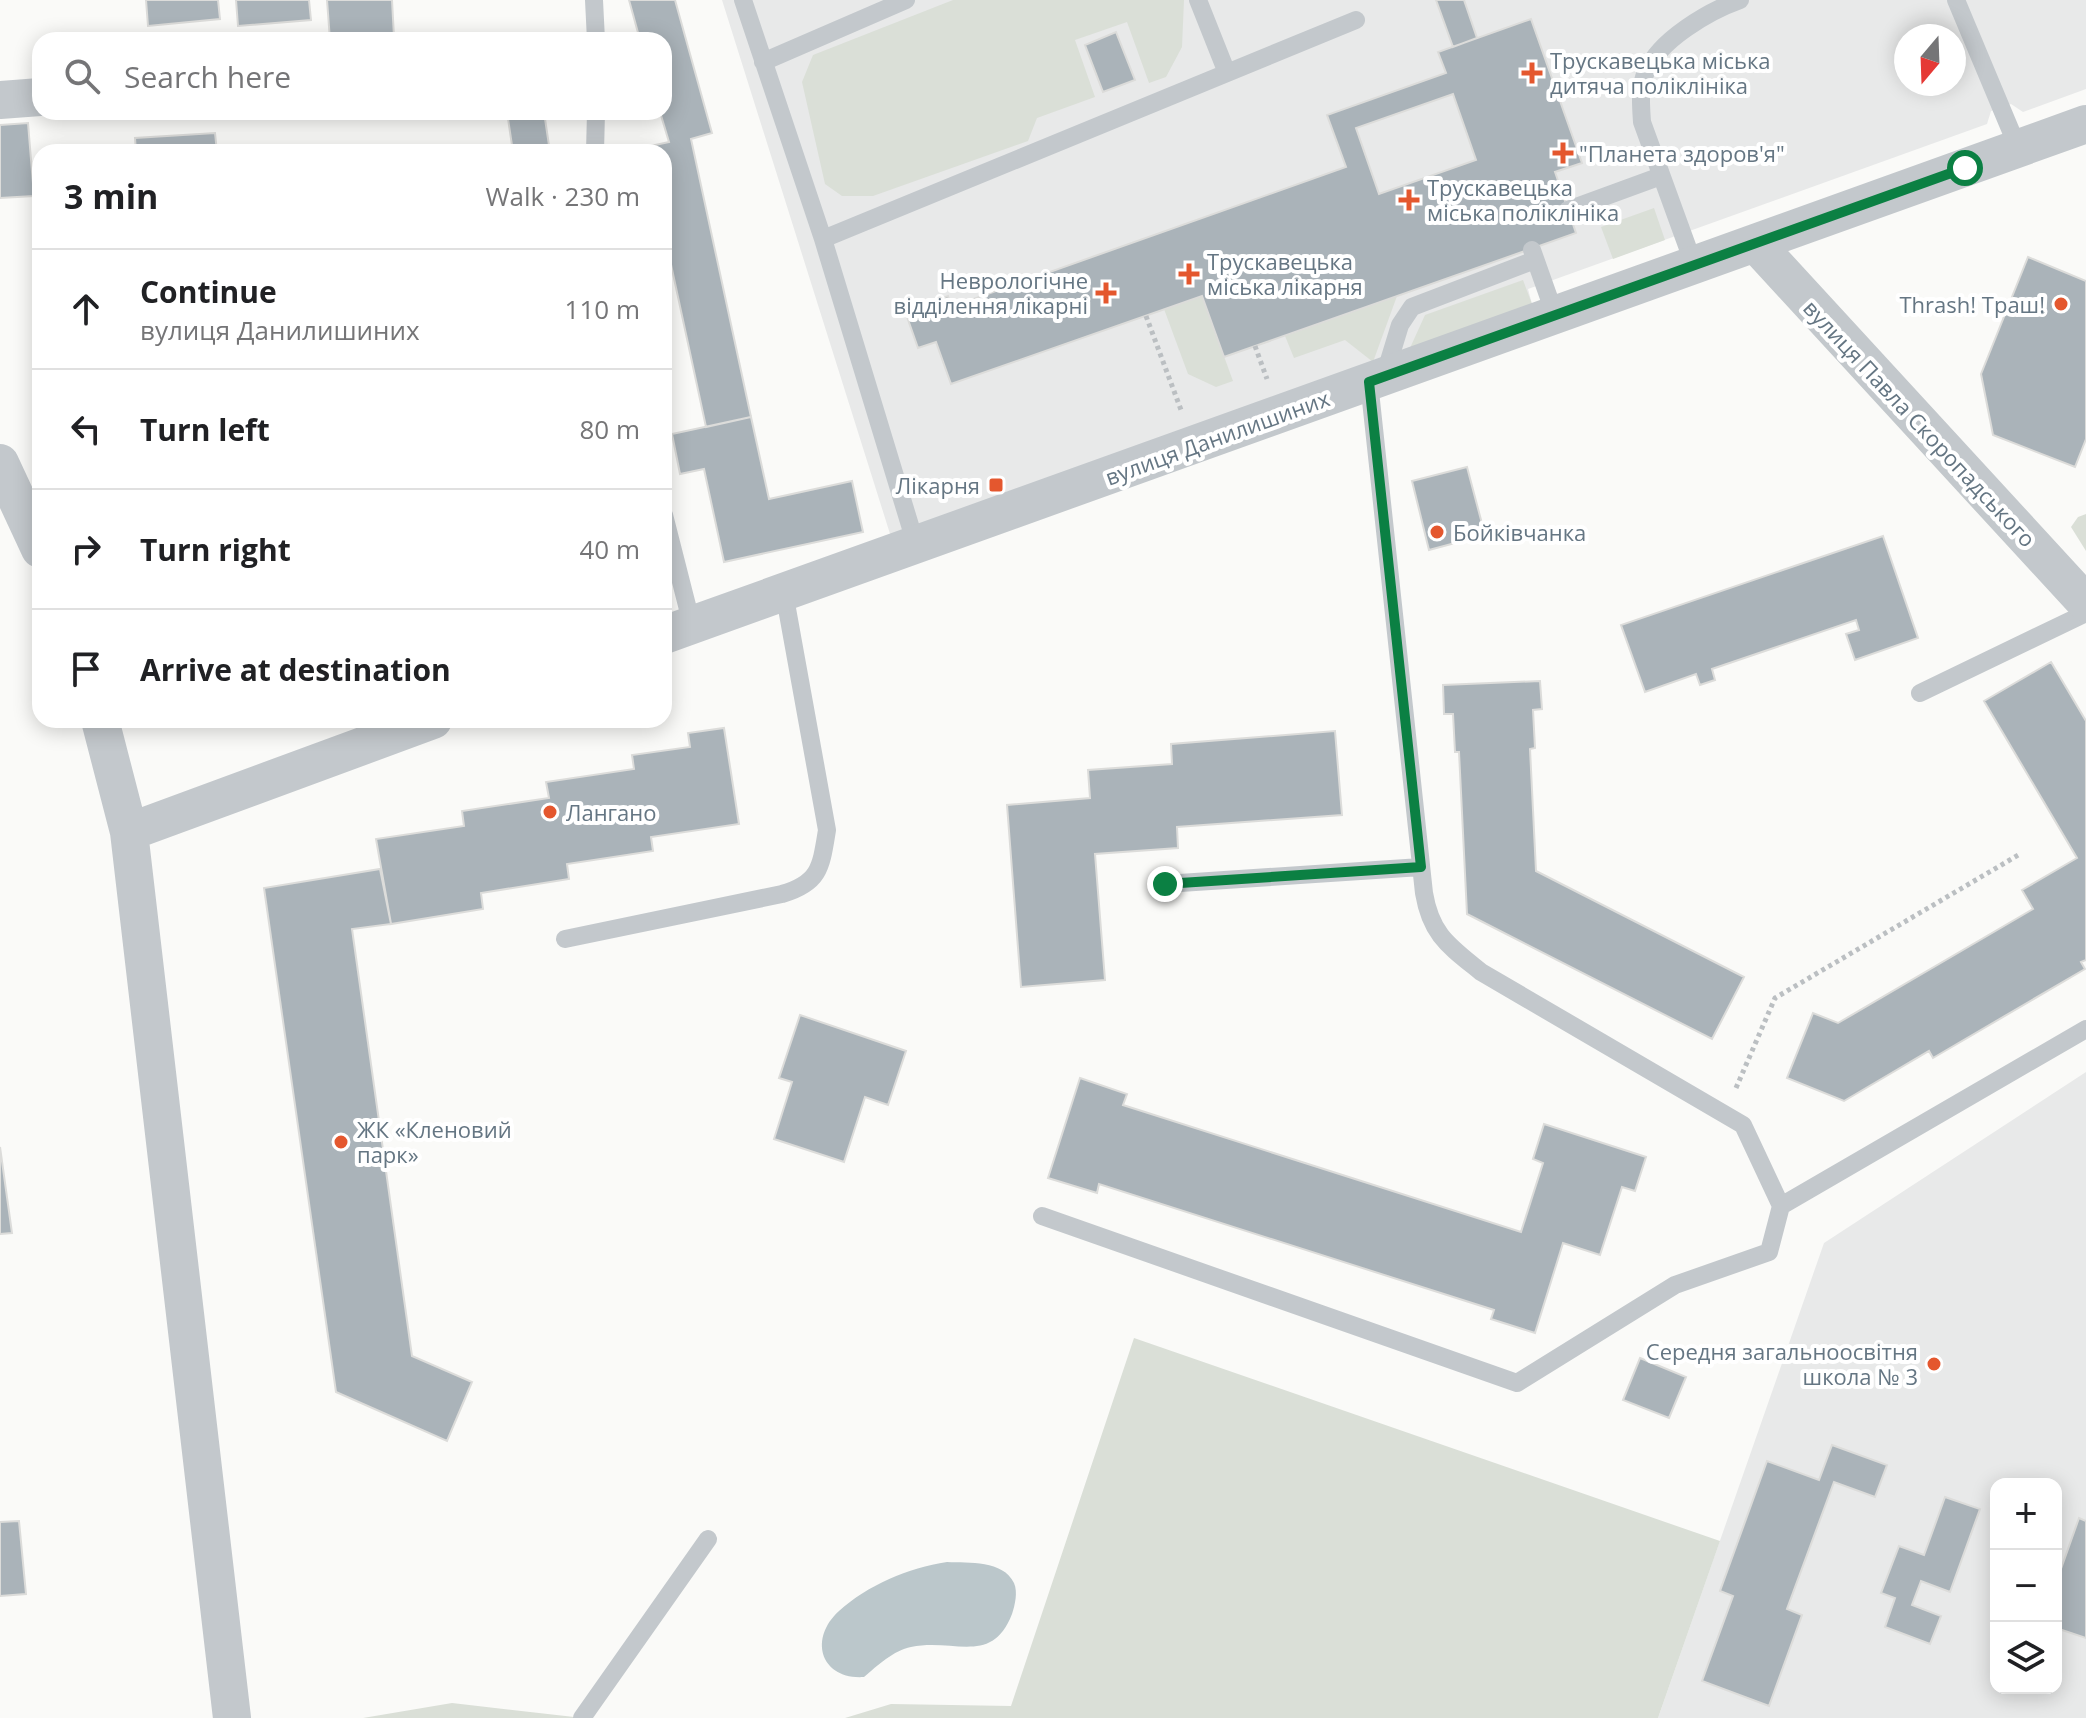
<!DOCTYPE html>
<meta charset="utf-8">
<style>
body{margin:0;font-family:"Open Sans",sans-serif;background:#f6f6f6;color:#202124}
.controls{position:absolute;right:24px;bottom:24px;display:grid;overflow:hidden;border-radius:16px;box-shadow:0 4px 20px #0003}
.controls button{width:72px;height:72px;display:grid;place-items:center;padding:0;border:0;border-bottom:2px solid #e0e0e0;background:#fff;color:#202124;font:40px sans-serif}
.compass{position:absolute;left:1894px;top:24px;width:72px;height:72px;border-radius:50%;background:#fff;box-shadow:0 4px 20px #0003;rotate:199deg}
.stop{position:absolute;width:24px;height:24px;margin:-18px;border:6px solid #0b8043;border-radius:50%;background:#fff}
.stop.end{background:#0b8043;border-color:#fff;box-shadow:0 2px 8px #0008}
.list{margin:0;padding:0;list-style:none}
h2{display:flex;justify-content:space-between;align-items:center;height:104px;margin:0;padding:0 32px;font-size:34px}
h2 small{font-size:26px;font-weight:400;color:#757577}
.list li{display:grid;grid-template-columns:52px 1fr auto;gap:24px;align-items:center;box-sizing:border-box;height:120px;padding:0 32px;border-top:2px solid #e0e0e0}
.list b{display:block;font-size:30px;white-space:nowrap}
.list p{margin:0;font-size:26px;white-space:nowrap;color:#757577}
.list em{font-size:26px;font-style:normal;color:#757577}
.icon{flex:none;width:44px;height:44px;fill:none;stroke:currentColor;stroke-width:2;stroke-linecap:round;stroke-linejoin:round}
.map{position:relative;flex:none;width:2086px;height:1718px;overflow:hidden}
.search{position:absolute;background:#fff;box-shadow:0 4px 20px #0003;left:32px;top:32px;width:640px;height:88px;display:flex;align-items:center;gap:20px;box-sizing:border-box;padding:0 28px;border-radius:24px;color:#757577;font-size:30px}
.panel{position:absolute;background:#fff;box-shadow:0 4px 20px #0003;left:32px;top:144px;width:640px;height:584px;border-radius:24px}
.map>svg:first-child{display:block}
.built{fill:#e8e9e9;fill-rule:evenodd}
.green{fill:#dadfd7}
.water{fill:#bbc7cb}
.building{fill:#aab3b9;stroke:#dcdcda;stroke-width:2;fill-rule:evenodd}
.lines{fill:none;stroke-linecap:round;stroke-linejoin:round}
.path{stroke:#bbbfc2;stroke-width:5;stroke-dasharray:4 4;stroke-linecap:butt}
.lane{stroke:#c3c8cc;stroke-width:18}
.street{stroke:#c3c8cc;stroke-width:38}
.route{stroke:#0b8043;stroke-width:10}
.poi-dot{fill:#e4572e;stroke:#fff;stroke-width:3}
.labels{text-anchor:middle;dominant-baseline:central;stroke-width:8;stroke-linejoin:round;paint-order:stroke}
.poi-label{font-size:22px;fill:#657683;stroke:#fff;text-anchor:start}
.street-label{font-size:22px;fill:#657683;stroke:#fff}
</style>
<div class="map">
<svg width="2086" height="1718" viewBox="0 0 2086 1718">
<rect width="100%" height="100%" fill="#fafaf8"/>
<path class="built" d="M722,0H2086V89L2023,112L2011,104L1991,111L1987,124L1528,289L1532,304L891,537ZM1906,36H1954V84H1906Z
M2086,1072V1718H1658L1824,1243ZM1996,1484H2056V1688H1996Z"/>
<path class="green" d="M953,0H1184L1182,47L1166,77L1149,83L1127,22L1075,40L1095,97L1037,118L1028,141L873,196H842L825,184L802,82L813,55Z
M1654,208L1665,240L1613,259L1601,227Z
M1523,280L1532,304L1410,348L1425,315Z
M1202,296L1233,381L1216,387L1188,374L1164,309Z
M1397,296L1373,362L1345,340L1294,358L1285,336Z
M2086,514V551L2071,527L2078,517Z
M1134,1338L1720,1541L1658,1718H845L891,1704L1011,1706Z
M452,1703L583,1718H363Z"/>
<path class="water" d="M947,1562C969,1563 1003,1560 1014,1583C1018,1592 1015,1605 1012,1614C992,1666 954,1638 911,1647C894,1650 877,1666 864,1677C821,1680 808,1639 839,1611C868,1585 908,1568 947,1562Z"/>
<path class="building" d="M146,0H218L220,19L148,26Z
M236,0H309L311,20L238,26Z
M327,0H392L394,37L330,40Z
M629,0H675L712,133L691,139L751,417L706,427L664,232V152H647L646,147L669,142L660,112H664V40H640Z
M1436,0H1464L1477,38L1453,47Z
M1531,19L1582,163L1555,172L1576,233L1224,357L1202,296L951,384L936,342L918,348L905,311L948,296L951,307L1346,167L1327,115L1446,73L1438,52ZM1453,94L1476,160L1379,194L1356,128Z
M1116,32L1135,80L1103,92L1085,45Z
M507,112H544L550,152H513Z
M28,123L34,196L0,198V125Z
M215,133L217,152H136L135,138Z
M2028,257L2086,281V439L2075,467L1993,435L1981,374Z
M751,417L769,499L852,481L863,532L724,562L704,469L680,474L672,434Z
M1467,467L1485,535L1429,550L1412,481Z
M1883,536L1918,638L1855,660L1846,634L1859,630L1856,620L1712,669L1715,680L1700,685L1696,674L1645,692L1621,625Z
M2051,662L2086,721V960L2081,962L2085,969L1933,1058L1929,1051L1844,1101L1787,1078L1813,1013L1838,1023L2033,909L2022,890L2077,858L1984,701Z
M1540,681L1542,709L1533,710L1535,748L1530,749L1536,871L1744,977L1712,1039L1467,914L1459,752H1455L1453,714H1444L1443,685Z
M724,728L739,824L651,837L653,851L567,864L569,879L481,893L483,909L391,924L376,839L464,826L462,811L549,798L546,782L634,769L632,755L690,747L688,733Z
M1335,731L1342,815L1177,827L1178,848L1095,854L1105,980L1021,987L1007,805L1090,798L1088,770L1172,764L1171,744Z
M380,869L391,924L352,929L412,1356L472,1382L447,1441L336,1392L264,888Z
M800,1015L906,1051L888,1105L865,1097L844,1162L774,1139L792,1082L779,1078Z
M1080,1078L1127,1094L1123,1105L1521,1232L1543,1163L1533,1159L1544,1124L1646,1157L1635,1191L1622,1187L1600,1255L1563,1243L1535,1333L1491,1319L1494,1310L1099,1184L1097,1193L1048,1178Z
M0,1147L12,1233L0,1234Z
M1640,1358L1686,1377L1669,1418L1623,1400Z
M1832,1445L1887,1465L1875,1497L1834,1482L1787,1609L1802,1615L1769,1706L1702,1681L1733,1596L1720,1591L1767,1461L1819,1480Z
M1945,1497L1980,1509L1950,1592L1921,1581L1912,1605L1941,1616L1930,1644L1885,1627L1895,1598L1881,1593L1899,1546L1924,1555Z
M2079,1518L2086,1521V1638L2056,1628V1583Z
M19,1521L26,1594L0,1596V1522Z"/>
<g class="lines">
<path class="path" d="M1146,316L1181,410
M1255,346L1267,379
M1736,1088L1775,998L2020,854"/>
<path class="lane" d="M594,0L596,40
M743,0L823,239L916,545
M1198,0L1227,73
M1956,0L2018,148
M763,62L906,0
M595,152L596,112
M1568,210L1661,176
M823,239L1356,20
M1532,250L1555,315
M1694,265L1642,122C1641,106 1639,87 1646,72C1659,40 1709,11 1740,0
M1385,374L1400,325L1412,307L1535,260
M1369,382L1424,893C1431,935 1449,946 1481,972L1743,1125L1781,1206L2086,1029
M664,515L692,625
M1920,693L2086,613
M1165,884L1421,867
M565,939L782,894C820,883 821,867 827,830L784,592
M1042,1216L1517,1383L1675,1285L1769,1252L1781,1206
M582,1718L708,1539"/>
<path class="street" d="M0,100L40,97
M1755,243L2086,603
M0,463L40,549
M664,635L2086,124
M100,720L129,832L232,1718
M129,832L433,720"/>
</g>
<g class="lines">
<path class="route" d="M1165,884L1421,867L1369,382L1965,168"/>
</g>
<g class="poi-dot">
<path d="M1528 61h8v8h8v8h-8v8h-8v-8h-8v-8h8z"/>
<path d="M1559 141h8v8h8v8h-8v8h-8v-8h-8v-8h8z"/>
<path d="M1405 188h8v8h8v8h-8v8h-8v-8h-8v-8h8z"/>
<path d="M1185 262h8v8h8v8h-8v8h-8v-8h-8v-8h8z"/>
<path d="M1102 281h8v8h8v8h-8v8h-8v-8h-8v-8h8z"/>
<circle cx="2061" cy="304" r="8"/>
<rect x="988" y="477" width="16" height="16" rx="4"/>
<circle cx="1437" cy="532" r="8"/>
<circle cx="550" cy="812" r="8"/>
<circle cx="341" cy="1142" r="8"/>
<circle cx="1934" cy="1364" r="8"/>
</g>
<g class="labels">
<g class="poi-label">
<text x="1550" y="60">Трускавецька міська<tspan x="1550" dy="25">дитяча поліклініка</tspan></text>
<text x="1579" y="153">"Планета здоров'я"</text>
<text x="1427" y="187">Трускавецька<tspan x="1427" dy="25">міська поліклініка</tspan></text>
<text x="1207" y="261">Трускавецька<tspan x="1207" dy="25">міська лікарня</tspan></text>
<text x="1088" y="280" text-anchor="end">Неврологічне<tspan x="1088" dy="25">відділення лікарні</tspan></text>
<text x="2045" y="304" text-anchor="end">Thrash! Траш!</text>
<text x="980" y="485" text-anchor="end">Лікарня</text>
<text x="1453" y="532">Бойківчанка</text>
<text x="566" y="812">Лангано</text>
<text x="357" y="1129">ЖК «Кленовий<tspan x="357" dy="25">парк»</tspan></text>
<text x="1918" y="1351" text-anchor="end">Середня загальноосвітня<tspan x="1918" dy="25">школа № 3</tspan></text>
</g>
<g class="street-label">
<text transform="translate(1920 423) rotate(47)">вулиця Павла Скоропадського</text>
<text transform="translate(1217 437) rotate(-20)">вулиця Данилишиних</text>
</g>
</g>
</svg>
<div class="controls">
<button>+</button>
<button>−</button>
<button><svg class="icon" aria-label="layers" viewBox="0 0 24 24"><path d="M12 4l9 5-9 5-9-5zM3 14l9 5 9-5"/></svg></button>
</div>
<svg class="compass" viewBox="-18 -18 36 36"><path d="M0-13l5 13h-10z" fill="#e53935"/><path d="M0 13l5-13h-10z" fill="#757577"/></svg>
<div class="stop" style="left:1965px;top:168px"></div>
<div class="stop end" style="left:1165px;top:884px"></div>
<div class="search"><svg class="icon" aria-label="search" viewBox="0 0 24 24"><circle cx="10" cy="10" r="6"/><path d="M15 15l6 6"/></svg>Search here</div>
<section class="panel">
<h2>3 min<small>Walk · 230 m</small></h2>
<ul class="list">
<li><svg class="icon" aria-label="ahead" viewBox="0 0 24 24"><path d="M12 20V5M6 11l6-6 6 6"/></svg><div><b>Continue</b><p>вулиця Данилишиних</p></div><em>110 m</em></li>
<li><svg class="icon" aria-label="left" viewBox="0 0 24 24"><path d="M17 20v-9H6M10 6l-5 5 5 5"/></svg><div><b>Turn left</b></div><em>80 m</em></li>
<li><svg class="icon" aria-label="right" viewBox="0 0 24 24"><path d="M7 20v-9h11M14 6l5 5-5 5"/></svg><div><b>Turn right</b></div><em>40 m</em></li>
<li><svg class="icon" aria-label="arrive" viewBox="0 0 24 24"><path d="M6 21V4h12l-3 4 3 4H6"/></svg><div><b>Arrive at destination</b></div></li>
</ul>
</section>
</div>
